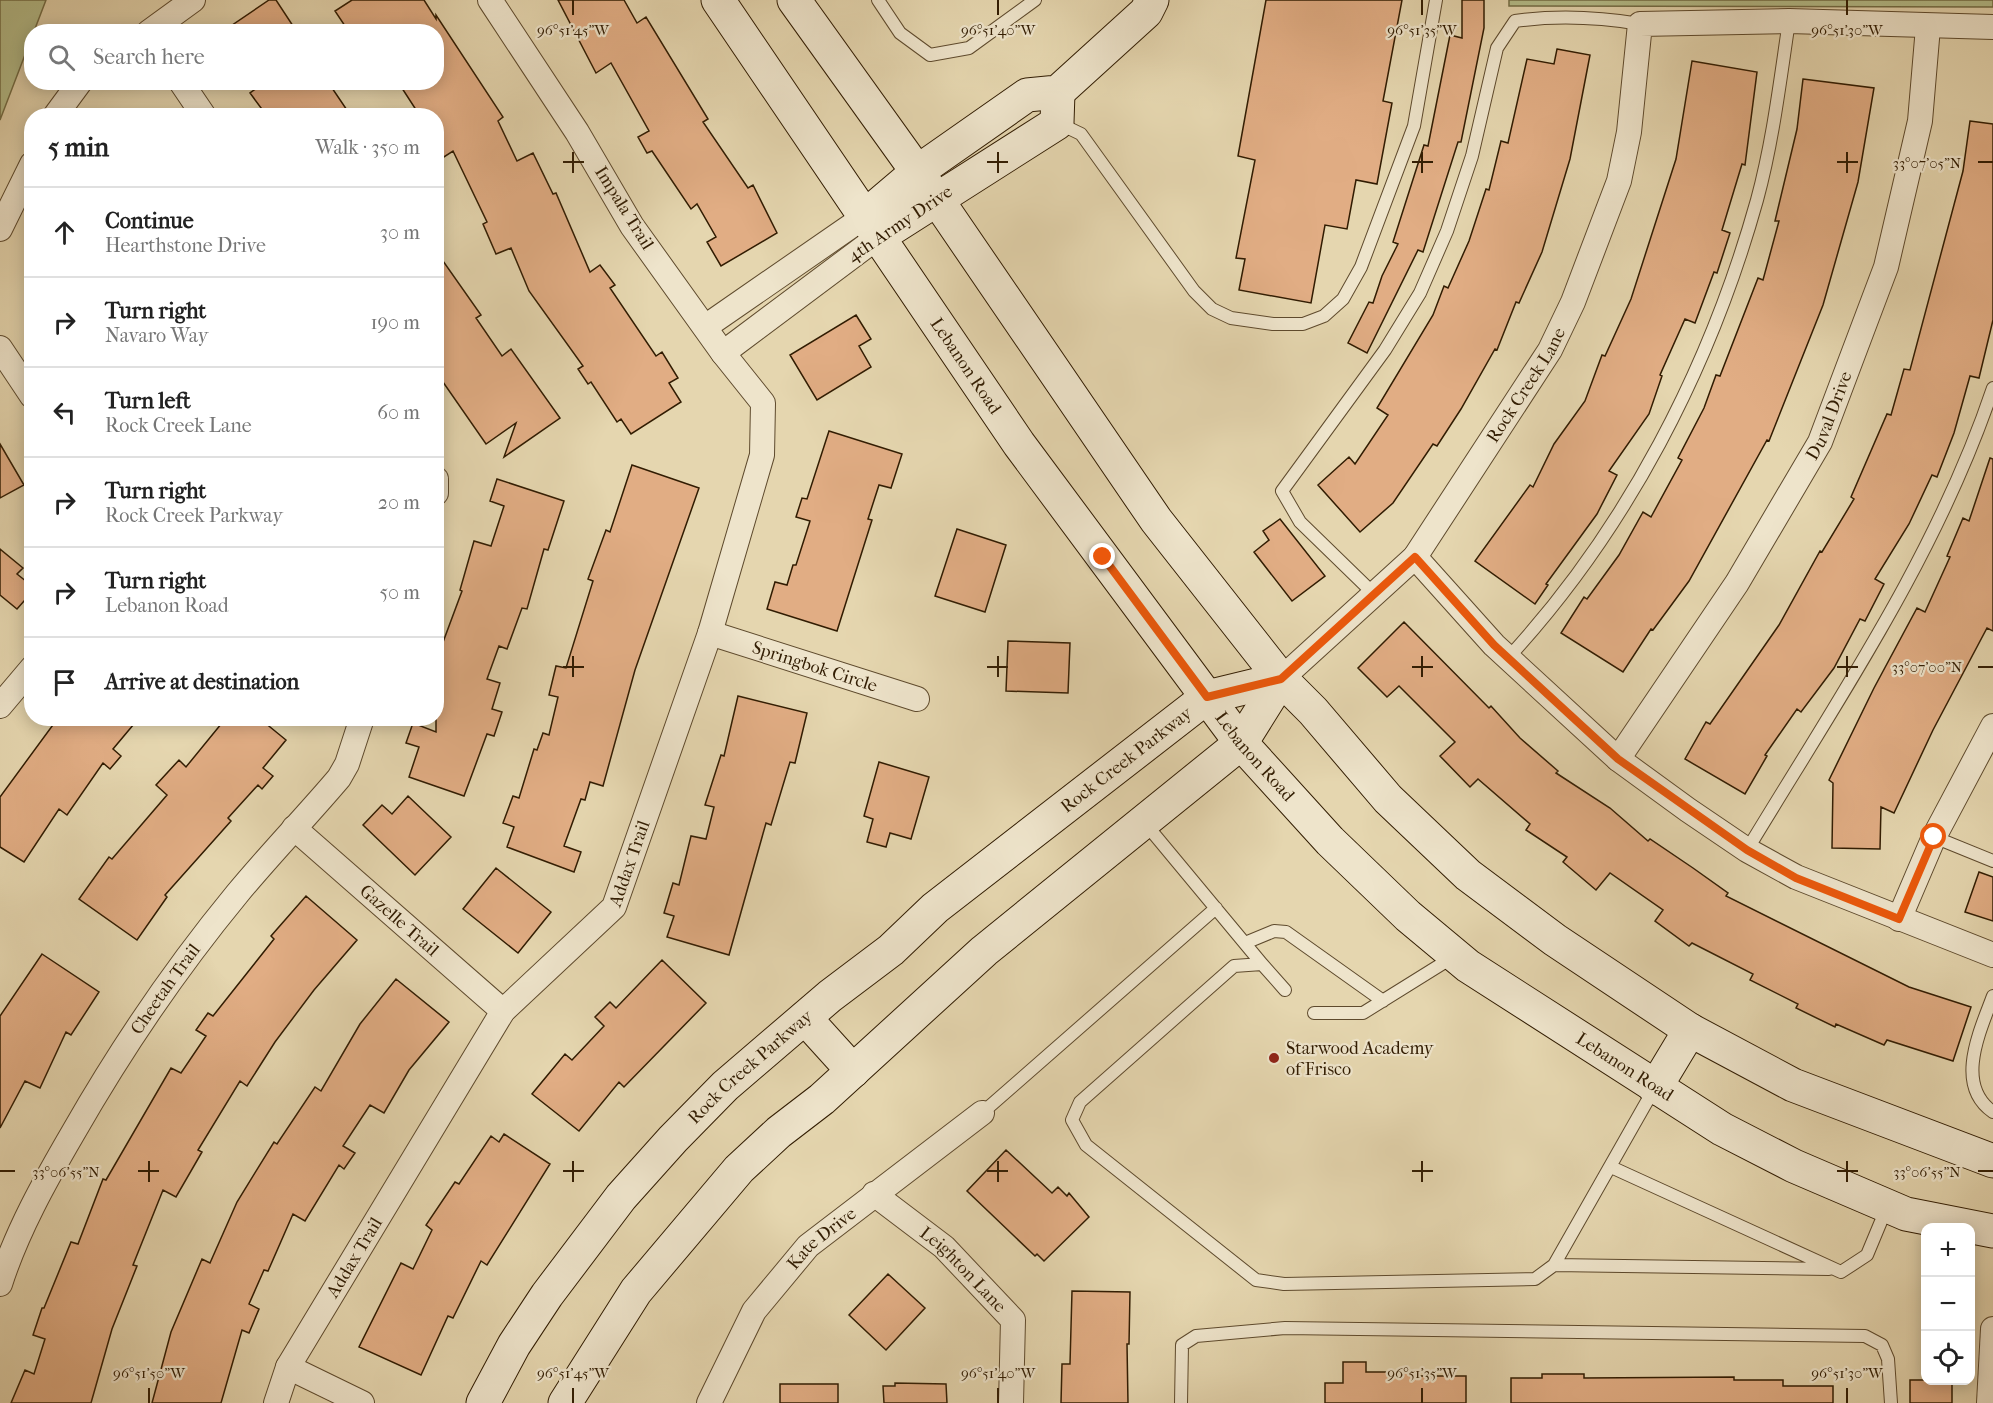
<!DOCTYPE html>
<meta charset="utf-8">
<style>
body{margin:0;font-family:"IM FELL French Canon",serif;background:#f6f6f6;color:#222}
.controls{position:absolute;right:18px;bottom:18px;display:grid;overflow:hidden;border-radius:12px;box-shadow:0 3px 15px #0003}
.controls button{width:54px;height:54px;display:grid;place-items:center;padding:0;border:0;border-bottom:2px solid #e0e0e0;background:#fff;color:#222;font:30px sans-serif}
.stop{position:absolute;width:18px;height:18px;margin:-14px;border:4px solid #ea580c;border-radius:50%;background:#fff}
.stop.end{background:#ea580c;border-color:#fff;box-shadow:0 2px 6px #0008}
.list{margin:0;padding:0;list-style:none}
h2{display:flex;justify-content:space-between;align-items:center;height:78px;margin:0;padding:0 24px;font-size:26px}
h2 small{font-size:20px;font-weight:400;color:#767676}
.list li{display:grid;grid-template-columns:39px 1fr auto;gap:18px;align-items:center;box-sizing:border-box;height:90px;padding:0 24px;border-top:2px solid #e0e0e0}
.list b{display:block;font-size:22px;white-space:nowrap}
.list p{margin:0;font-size:20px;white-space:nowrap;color:#767676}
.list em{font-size:20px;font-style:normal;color:#767676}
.icon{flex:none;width:33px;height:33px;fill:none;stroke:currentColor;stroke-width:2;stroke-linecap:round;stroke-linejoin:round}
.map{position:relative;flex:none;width:1993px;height:1403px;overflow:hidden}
.search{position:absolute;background:#fff;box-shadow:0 3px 15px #0003;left:24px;top:24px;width:420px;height:66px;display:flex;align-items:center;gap:15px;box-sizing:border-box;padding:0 21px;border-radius:24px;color:#767676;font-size:22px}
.panel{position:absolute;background:#fff;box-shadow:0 3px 15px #0003;left:24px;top:108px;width:420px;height:618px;border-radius:24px}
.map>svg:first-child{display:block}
.green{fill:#b5be8b;stroke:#736d46;stroke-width:1.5}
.building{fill:#e1ad84;stroke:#311c02;stroke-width:1.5}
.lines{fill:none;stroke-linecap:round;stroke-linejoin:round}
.lane-casing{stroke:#5e4a2d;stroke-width:14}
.street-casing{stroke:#5e4a2d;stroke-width:26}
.secondary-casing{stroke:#311c02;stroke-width:35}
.lane{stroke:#eee4cb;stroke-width:12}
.street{stroke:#eee4cb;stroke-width:24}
.secondary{stroke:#eee4cb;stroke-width:33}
.route{stroke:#ea580c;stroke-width:8}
.ticks{fill:none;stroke:#311c02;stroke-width:2}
.poi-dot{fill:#8f2418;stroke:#eee4cb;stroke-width:2}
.labels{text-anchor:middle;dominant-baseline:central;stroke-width:4.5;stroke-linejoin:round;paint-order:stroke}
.street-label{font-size:18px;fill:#311c02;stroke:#eee4cb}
.poi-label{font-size:18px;fill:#311c02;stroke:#eee4cb;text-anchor:start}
.ticks-label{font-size:15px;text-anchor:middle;fill:#311c02;stroke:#eee4cb;stroke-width:4.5;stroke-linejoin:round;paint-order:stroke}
</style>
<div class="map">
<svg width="1993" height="1403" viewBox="0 0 1993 1403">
<rect width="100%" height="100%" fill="#e5d6af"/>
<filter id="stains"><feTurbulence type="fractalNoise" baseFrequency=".00333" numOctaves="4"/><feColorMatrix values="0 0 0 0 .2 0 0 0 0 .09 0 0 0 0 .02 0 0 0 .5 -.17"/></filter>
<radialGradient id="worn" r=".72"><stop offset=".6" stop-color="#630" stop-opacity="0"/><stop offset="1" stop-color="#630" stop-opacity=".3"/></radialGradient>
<path class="green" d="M0,0H46L0,120Z
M1509,0H1993V7L1509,6Z"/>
<path class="building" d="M269,0H276L297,32H222Z
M352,0H424L436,19V15L503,117L498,121L517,161L533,153L553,194L556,193L590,272L600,265L615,285L610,288L656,356L662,352L678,378L669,383L681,402L631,434L621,419L617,422L591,382L588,384L578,369L583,366L529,291L511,248L496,254L483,224L487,222L453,151L436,162V116H420L398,82H436V32H349L335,11Z
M558,0H624L637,23L646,17L708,119L703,122L748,188L753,185L777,233L721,266L707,242L716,237L697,204L691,209L652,151L647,153L638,137L649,131L611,63L596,73Z
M1266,0H1402L1383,101L1392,103L1377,184L1356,180L1347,229L1325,225L1311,303L1239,290L1245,259L1236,258L1255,160L1238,156Z
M1462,0H1484V28L1461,142H1458L1423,252L1418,250L1367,353L1348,343L1369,302L1373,303L1382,276L1398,244L1393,242L1424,145L1428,146L1450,35L1462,38Z
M1557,49L1590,55L1570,159L1542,252L1519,303L1516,302L1497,350L1495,349L1461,409L1437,446L1433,444L1393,503L1360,532L1318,485L1349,457L1355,464L1388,415L1377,408L1433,315L1444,286L1448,288L1469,241L1486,189L1489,190L1501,141L1508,143L1527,59L1554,64Z
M1692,61L1757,72L1745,165L1742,164L1722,230L1730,233L1717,273L1714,272L1695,323L1685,319L1660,375L1662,376L1649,414L1609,471L1617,475L1597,514L1546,584L1548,585L1535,604L1475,561L1530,485L1533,487L1554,444L1585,401L1602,355L1605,356L1631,299L1676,159Z
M1803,79L1874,88L1858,182L1823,305L1769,441L1767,440L1689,581L1653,630L1651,629L1623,672L1561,633L1584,597L1587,599L1619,555L1643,512L1651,517L1682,460L1678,458L1704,408L1716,375L1720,376L1758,278L1763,280L1779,221H1775L1797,129Z
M265,82H328L351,116H267L250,93Z
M1970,121L1993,124V320L1979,378L1970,376L1954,433L1937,477L1932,475L1909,524L1875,579L1884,584L1865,621L1860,619L1834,668L1801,712L1797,709L1765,755L1767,756L1745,794L1685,759L1706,722L1710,724L1779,625L1820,551L1822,552L1854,499L1851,497L1887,414L1891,415L1904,369L1910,370L1963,171Z
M436,251L481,315L476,318L502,356L511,349L560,418L504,457L516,423L486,444L436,372Z
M856,315L871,339L859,346L871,367L817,400L790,355Z
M829,431L902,454L891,488L879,485L868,519L872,520L837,631L767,609L775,582L787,585L793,565H796L810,521L796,517L802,498L807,499Z
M0,444L24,485L0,498Z
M1990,458L1993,459V631L1987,628L1933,730L1894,813L1881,807L1880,849L1832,848L1833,783L1829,780L1874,688L1917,608L1925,612L1950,557L1947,556L1963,518L1969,521Z
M632,465L699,488L635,670L603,786L590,782L585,800L581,799L564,846L581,852L574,872L507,847L514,827L503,823L513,796L519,798L534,749L537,750L543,733L549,735L558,697L549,695L556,666L566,668L593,581L588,579L606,530L610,532Z
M497,479L564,501L548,550L544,549L527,609L522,608L507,649L499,646L487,679L500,683L492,709L502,712L494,736L487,734L464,796L409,777L419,747L406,743L413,723L436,732V661L462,591L460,590L474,541L491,546L504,506L490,501Z
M1280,519L1325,576L1292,601L1254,552L1269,540L1263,531Z
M957,529L1006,545L985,612L935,596Z
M0,549L23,568L17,574L32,586V592L17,609L0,595Z
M1404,622L1489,708L1491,706L1520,738L1558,771L1556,773L1610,808L1648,841L1650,839L1693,868L1728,893L1726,896L1909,987L1971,1007L1953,1061L1887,1040L1884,1045L1836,1024L1835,1027L1796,1008L1798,1004L1750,980L1753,974L1692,943L1689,946L1655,921L1663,910L1610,873L1596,890L1563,862L1567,857L1526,830L1530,824L1478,779L1470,787L1440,756L1455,742L1399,686L1387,697L1358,668Z
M1008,641L1070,643L1068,693L1006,691Z
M738,696L807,713L795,763L790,762L771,825L766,823L729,955L667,937L674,916L664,913L673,883L679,885L691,836L706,839L714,807L705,805L721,755L724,756Z
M58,718H139L113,749L121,756L110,769L103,763L67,815L59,809L24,862L0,847V797Z
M226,718H259L286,740L263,768L273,776L262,789L258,785L228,818L231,821L165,895L167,897L137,940L79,899L109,857L112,859L167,795L156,785L179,760L186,767Z
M879,762L929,777L911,839L890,833L886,847L867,842L873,819L864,816Z
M408,796L451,837L415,875L363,825L382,805L392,814Z
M496,868L551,912L518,953L463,909Z
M1979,872L1993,877V921L1965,912Z
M306,896L357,940L314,990L275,1042L247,1086L240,1081L198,1150L202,1152L176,1197L163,1190L133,1265L137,1266L112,1329L91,1403H11L25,1370L34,1374L45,1339L33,1335L42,1308H44L71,1242L78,1244L103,1179L106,1180L171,1068L181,1073L206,1036L196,1030L208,1013L213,1016L274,939L271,936Z
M42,954L99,992L71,1035L66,1032L40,1088L25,1081L0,1128V1016Z
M662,960L706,1003L624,1087L619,1082L579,1131L532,1094L565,1054L572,1060L604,1026L595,1017L610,1002L616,1008Z
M396,979L449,1022L409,1070L384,1113L370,1105L343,1146L355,1153L344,1169L339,1165L305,1221L293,1214L268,1271L264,1270L249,1304L259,1309L249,1333L242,1330L221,1403H152L171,1332L202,1259L210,1263L237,1202L274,1142L277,1144L315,1087L321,1091L360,1024Z
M504,1134L550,1164L487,1265L481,1261L453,1318L448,1316L421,1375L359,1347L401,1263L413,1269L432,1230L426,1225L455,1182L459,1184L491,1136L499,1142Z
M1006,1150L1052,1193L1058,1187L1067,1196L1069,1193L1089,1217L1044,1261L1037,1254L1035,1256L967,1191Z
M888,1274L925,1308L886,1350L849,1315Z
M1072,1291L1130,1292L1129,1344H1127L1128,1403H1061L1062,1364H1070Z
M1343,1362H1366V1372H1415V1376H1466V1403H1325V1383H1343Z
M1542,1374H1584V1378L1734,1377V1380H1783V1386H1833V1403H1511V1378H1542Z
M1910,1380H1952V1403H1910Z
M895,1383L946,1384L947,1403H884L883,1386H895Z
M780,1384H838V1403H780Z"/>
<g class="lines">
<g class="lane-casing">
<path id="lane" d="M878,0L900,33L930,55L969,48L1035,0
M1058,123L1081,134L1194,291L1212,309L1231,318L1273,324H1303L1324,316L1343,299L1361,267L1414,126L1436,0
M1373,593L1300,522L1282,491L1385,350L1420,293L1447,231L1472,156L1497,48L1515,21C1558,15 1598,17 1640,24
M1508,658C1627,529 1710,368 1757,200C1773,141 1780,81 1789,21
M1144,822L1262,964
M1934,837L1993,861
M1747,850C1837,701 1937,555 1993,388
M1245,943L1274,931L1286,932L1383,1001
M1285,990L1262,964L1234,966L1080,1102L1072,1120L1086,1145L1256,1280L1284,1284L1535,1279L1554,1265L1654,1089
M1993,996C1980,1031 1954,1085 1993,1112
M1314,1013H1363L1453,957
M982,1113L1216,908
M1611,1167L1841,1272L1867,1255L1887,1207
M1554,1265L1829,1269
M1181,1403L1182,1345L1196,1336L1285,1328L1865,1336L1882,1345L1888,1359L1891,1403"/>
</g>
<g class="street-casing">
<g id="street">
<path d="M149,32L193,0"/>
<path d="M181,82L204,116"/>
<path d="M55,116L80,82"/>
<path d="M0,229L32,164"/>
<path d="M705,327L864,217"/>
<path d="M0,348L32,396"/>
<path d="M723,353L878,237"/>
<path d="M436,479V493"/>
<path d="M1415,557L1494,645L1618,759L1688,810L1747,850L1796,877L1993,955"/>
<path id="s1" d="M710,633L917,699"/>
<path id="s2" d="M1281,679L1415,557L1550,350L1573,302L1619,181L1629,132L1640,24L1789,21L1993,27"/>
<path d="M0,706L32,668"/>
<path id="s3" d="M1618,759L1737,583L1820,442L1886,267L1920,121L1928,27"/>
<path id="s4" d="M294,828L503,1011"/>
<path d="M1899,919L1934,837L1993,726"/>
<path id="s5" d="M874,1194L944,1247L1013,1320L1011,1403"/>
<path id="s6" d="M0,1284C17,1231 45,1181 73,1133C121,1049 176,968 237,894C270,854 306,817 339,778L347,764L362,718"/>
<path d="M288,1367L362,1403"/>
<path id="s7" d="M276,1403L288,1367L503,1011L614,907L710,633L762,455L763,403L723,353L632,226L577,132L490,0"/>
<path id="s8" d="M709,1403L754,1311L808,1246L982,1113"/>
<path d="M1989,1403L1993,1329"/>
</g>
</g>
<g class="secondary-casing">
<g id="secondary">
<path id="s9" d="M718,0L1019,444L1241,743L1330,841L1408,916L1468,966L1722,1129L1794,1166L1906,1214L1993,1231"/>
<path d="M794,0L936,198L1156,520L1281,679L1313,711L1388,799L1468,875L1555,940L1690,1030L1793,1085L1993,1161"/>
<path d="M864,217L917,172L1027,95L1058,92L1146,12L1152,0"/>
<path d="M878,237L1057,123L1058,92"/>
<path d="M805,1018L853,1071"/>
<path d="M1655,1088L1690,1030"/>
<path id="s10" d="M483,1403L514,1345L547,1295L621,1197L673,1139L725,1086L830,996L891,950L935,908L1207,697L1281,679"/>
<path d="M565,1403L636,1291L739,1169L779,1132L822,1099L984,951L1241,743L1281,679"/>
</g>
</g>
<use href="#lane" class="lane"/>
<use href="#street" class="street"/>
<use href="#secondary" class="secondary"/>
</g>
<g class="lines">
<path class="route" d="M1103,557L1207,697L1281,679L1415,557L1494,645L1618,759L1747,850L1796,878L1899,919L1934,837"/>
</g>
<path class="ticks" d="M573,0V15M998,0V15M1422,0V15M1847,0V15M573,152V173M998,152V173M1422,152V173M1847,152V173M563,162H584M987,162H1008M1412,162H1433M1837,162H1858M1978,162H1993M573,656V677M998,656V677M1422,656V677M1847,656V677M563,667H584M987,667H1008M1412,667H1433M1837,667H1858M1978,667H1993M149,1161V1182M573,1161V1182M998,1161V1182M1422,1161V1182M1847,1161V1182M0,1171H15M138,1171H159M563,1171H584M987,1171H1008M1412,1171H1433M1837,1171H1858M1978,1171H1993M149,1388V1403M573,1388V1403M998,1388V1403M1422,1388V1403M1847,1388V1403"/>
<circle class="poi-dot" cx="1274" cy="1058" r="6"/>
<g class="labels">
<g class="street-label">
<text transform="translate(624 208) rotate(58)">Impala Trail</text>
<text transform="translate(900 224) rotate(-34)">4th Army Drive</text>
<text stroke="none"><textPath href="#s9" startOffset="442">Lebanon Road</textPath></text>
<text stroke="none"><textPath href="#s2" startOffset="386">Rock Creek Lane</textPath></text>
<text stroke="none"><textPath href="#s3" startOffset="404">Duval Drive</textPath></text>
<text stroke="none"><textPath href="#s1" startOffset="110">Springbok Circle</textPath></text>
<text stroke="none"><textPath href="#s9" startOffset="928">Lebanon Road</textPath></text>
<text stroke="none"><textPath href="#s10" startOffset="918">Rock Creek Parkway</textPath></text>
<text stroke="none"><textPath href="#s7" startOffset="652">Addax Trail</textPath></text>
<text stroke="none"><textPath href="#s4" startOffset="140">Gazelle Trail</textPath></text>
<text stroke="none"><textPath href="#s6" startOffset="339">Cheetah Trail</textPath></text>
<text stroke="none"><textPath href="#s10" startOffset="432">Rock Creek Parkway</textPath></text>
<text stroke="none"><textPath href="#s9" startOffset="1414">Lebanon Road</textPath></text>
<text stroke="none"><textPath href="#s8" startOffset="202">Kate Drive</textPath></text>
<text stroke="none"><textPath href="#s7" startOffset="166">Addax Trail</textPath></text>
<text stroke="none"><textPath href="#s5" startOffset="117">Leighton Lane</textPath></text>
</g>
<g class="poi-label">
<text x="1286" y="1048">Starwood Academy<tspan x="1286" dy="21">of Frisco</tspan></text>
</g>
</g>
<g class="ticks-label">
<text x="573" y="35">96°51'45"W</text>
<text x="998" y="35">96°51'40"W</text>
<text x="1422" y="35">96°51'35"W</text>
<text x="1847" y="35">96°51'30"W</text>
<text x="1927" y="168">33°07'05"N</text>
<text x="1927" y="672">33°07'00"N</text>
<text x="66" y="1177">33°06'55"N</text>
<text x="1927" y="1177">33°06'55"N</text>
<text x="149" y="1378">96°51'50"W</text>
<text x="573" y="1378">96°51'45"W</text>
<text x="998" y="1378">96°51'40"W</text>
<text x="1422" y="1378">96°51'35"W</text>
<text x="1847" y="1378">96°51'30"W</text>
</g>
<rect width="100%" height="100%" filter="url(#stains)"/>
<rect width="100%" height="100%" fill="url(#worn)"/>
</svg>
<div class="controls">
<button>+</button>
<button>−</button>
<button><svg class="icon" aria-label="locate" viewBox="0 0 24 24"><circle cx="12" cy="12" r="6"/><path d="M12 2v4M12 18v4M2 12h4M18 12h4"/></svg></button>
</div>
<div class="stop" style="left:1934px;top:837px"></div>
<div class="stop end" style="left:1103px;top:557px"></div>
<div class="search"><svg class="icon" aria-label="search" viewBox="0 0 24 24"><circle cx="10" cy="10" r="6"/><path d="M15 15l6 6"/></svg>Search here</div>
<section class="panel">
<h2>5 min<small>Walk · 350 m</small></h2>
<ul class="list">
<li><svg class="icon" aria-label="ahead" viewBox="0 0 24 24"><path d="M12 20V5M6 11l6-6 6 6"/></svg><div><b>Continue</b><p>Hearthstone Drive</p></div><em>30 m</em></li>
<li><svg class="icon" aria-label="right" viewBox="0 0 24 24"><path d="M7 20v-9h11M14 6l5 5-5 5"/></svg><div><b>Turn right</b><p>Navaro Way</p></div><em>190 m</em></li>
<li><svg class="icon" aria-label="left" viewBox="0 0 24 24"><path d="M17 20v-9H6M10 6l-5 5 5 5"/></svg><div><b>Turn left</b><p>Rock Creek Lane</p></div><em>60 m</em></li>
<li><svg class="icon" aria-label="right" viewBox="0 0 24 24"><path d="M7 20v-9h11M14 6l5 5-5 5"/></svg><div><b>Turn right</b><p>Rock Creek Parkway</p></div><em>20 m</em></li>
<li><svg class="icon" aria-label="right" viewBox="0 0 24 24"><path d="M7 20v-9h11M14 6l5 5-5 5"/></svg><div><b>Turn right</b><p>Lebanon Road</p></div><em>50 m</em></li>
<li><svg class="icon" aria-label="arrive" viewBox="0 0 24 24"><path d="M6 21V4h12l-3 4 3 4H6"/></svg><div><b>Arrive at destination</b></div></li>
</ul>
</section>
</div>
